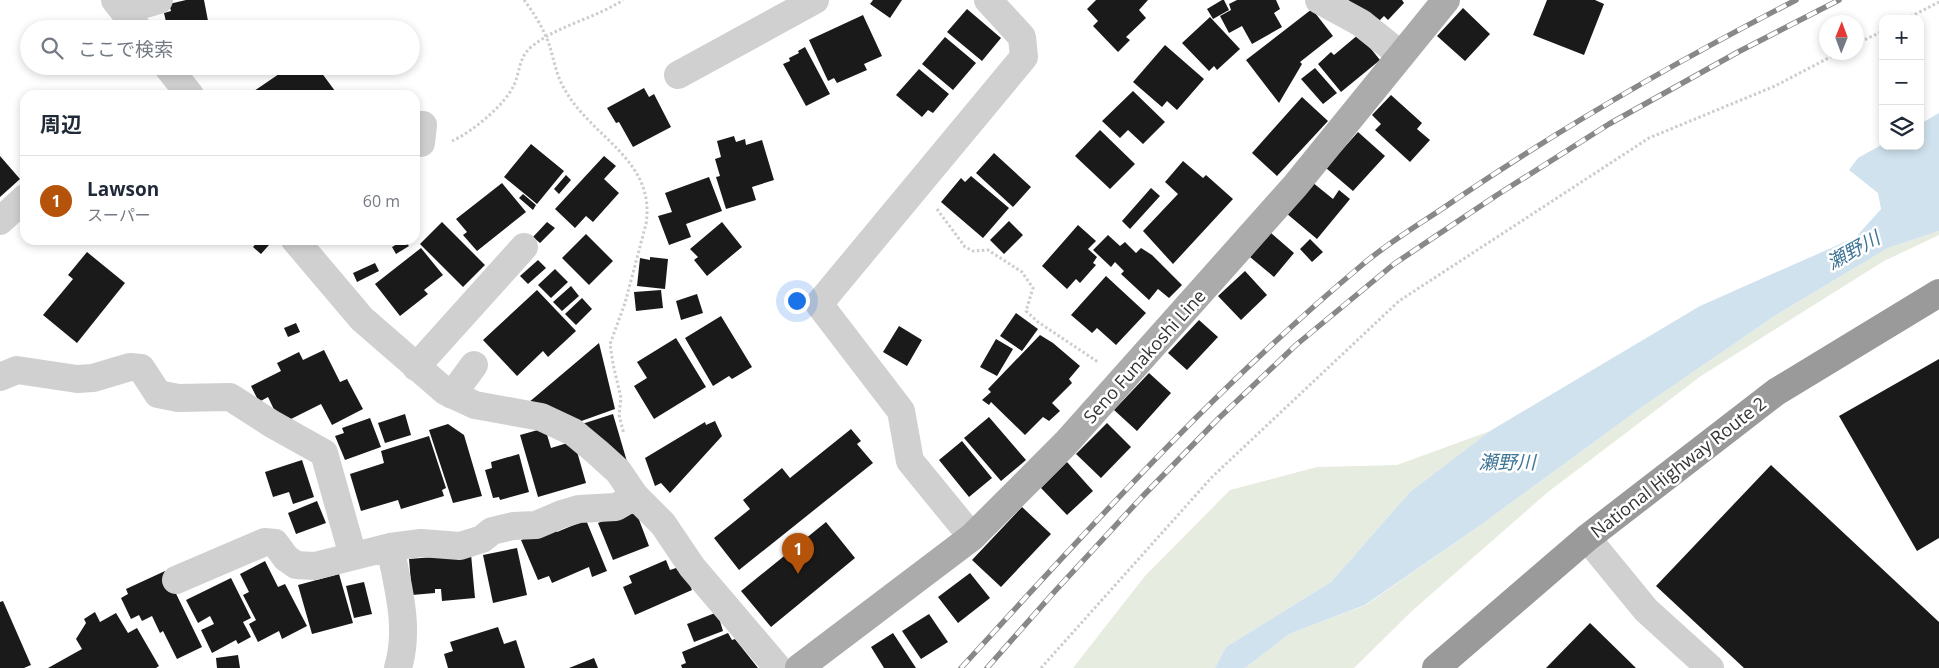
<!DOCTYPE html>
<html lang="ja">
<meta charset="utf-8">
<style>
body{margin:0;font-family:"Open Sans","Noto Sans JP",sans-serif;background:#f6f6f7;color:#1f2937}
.controls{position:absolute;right:15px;top:15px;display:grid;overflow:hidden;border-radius:10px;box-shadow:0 2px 8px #0003}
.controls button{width:45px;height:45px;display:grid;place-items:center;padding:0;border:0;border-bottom:1px solid #e0e1e3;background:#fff;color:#1f2937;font:25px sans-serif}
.compass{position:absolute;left:1819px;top:15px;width:45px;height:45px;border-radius:50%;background:#fff;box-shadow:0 2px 8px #0003;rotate:1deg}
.you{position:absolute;left:796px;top:300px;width:18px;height:18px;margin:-12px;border:4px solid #fff;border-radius:50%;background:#1a73e8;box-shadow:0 0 0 8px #1a73e833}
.badge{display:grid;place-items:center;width:32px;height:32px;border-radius:50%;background:#b45309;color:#fff;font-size:16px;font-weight:700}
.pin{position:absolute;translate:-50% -41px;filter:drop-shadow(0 1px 2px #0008)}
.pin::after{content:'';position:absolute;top:26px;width:18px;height:15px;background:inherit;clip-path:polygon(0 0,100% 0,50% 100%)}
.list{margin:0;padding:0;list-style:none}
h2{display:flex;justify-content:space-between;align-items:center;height:65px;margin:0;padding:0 20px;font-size:21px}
h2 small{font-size:16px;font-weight:400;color:#747a83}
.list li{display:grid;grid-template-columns:32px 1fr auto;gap:15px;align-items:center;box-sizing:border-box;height:90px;padding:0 20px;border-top:1px solid #e0e1e3}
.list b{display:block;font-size:19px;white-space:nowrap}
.list p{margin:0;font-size:16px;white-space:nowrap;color:#747a83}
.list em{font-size:16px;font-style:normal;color:#747a83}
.icon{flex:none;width:28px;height:28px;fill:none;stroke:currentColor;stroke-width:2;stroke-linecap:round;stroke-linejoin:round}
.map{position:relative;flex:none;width:1939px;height:668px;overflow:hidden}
.search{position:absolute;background:#fff;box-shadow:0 2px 8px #0003;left:20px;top:20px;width:400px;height:55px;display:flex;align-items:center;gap:12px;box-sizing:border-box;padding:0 18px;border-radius:28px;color:#747a83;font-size:19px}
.panel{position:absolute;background:#fff;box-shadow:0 2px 8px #0003;left:20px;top:90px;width:400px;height:155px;border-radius:15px}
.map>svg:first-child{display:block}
.green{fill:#e6ecdf}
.water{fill:#cfe2ee}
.building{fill:#1a1a1a}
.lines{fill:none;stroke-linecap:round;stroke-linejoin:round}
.path{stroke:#cdcdcd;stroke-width:3;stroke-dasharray:2.5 2.5;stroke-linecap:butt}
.minor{stroke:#d0d0d0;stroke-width:28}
.major{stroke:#ababab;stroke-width:28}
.highway{stroke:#9a9a9a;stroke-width:28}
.rail-casing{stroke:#888;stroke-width:5.5}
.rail{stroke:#fff;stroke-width:4;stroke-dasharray:11;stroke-linecap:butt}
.labels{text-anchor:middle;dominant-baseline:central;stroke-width:5;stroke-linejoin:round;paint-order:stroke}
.street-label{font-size:18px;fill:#333;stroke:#fff}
.water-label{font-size:19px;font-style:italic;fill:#3f7597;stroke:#fff}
</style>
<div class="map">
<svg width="1939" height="668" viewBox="0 0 1939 668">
<rect width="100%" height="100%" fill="#fff"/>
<path class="green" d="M1939,231V235L1884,261L1701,376L1548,492L1413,610L1354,668H1245L1289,634L1366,605L1482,524L1642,407L1776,315L1888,248Z
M1490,431L1410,492L1331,582L1226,647L1215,668H1073L1145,576L1230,490L1317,467L1397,465Z"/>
<path class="water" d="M1939,113V231L1888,248L1776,315L1642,407L1482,524L1365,605L1289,634L1245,668H1215L1226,647L1331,582L1410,492L1490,431L1700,306L1856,237L1881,209L1878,193L1849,170L1858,158L1883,144V146H1920V124Z"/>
<path class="building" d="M186,0H204L209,26L196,29H175L174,24L167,26L164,13L171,11L169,4Z
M873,0H902L890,18L870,4Z
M1096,0H1148L1139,10L1146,18L1126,37L1130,40L1118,52L1093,26L1098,21L1087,9Z
M1222,0H1224L1229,10L1213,19L1207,9Z
M1237,0H1276L1280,9L1274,13L1282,27L1252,44L1242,26L1229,33L1220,16L1231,10L1229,4Z
M1349,0H1402L1404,3L1388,20L1384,16L1376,24L1344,5Z
M1547,0H1595L1604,4L1584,55L1533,35Z
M1463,8L1490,34L1465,61L1437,36Z
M967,9L1001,38L982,61L947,32Z
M1312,9L1333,36L1300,62L1302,64L1279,103L1246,60Z
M863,15L882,56L864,64L867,70L837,83L834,78L828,81L809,40Z
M1210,17L1240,49L1217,70L1214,66L1209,71L1182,43Z
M284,20L288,24L289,29H263L262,25Z
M1359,34L1380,60L1341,92L1318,64L1331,52L1334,55Z
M945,37L976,63L953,90L922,64Z
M1165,45L1204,79L1177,110L1167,101L1162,107L1133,82Z
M805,47L830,94L806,106L783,64L790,61L789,58L799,53L798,51Z
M318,68L338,95H248L279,74Z
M1315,68L1337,93L1323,104L1301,79Z
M919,69L949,94L933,113L928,110L922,117L896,95Z
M644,88L649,97L654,94L671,127L633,147L619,122L616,123L607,108Z
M1133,91L1165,122L1143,144L1128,130L1120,138L1102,121Z
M1391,95L1422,123L1417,129L1430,140L1410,162L1375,130L1381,124L1372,115Z
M1302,97L1328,121L1277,176L1252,153Z
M1100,130L1135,164L1110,189L1075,156Z
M1358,132L1385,156L1353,191L1326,168Z
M734,136L736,142L745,139L746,145L762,140L774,180L752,187L756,200L726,209L716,177L720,176L715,159L721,157L717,141Z
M531,144L564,171L537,204L504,177Z
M994,153L1031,187L1013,207L976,173Z
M0,156L20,179L0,197Z
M604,156L616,166L604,179L619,193L593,222L586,216L575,228L555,209Z
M1183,161L1203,178L1206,175L1233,199L1173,264L1143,231L1178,194L1165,182Z
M566,175L571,180L559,194L554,189Z
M971,176L1009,208L983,238L941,202L961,178L965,182Z
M709,177L722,211L686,224L691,237L669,245L658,216L672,212L665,193Z
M1312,182L1333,199L1339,190L1350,199L1317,239L1286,213Z
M502,183L526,212L477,251L463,235L467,232L456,219Z
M1151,188L1160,196L1130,229L1122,221Z
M523,194L536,205L533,210L519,198Z
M1009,221L1023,235L1004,254L990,240Z
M442,222L485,265L463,287L420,244Z
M547,222L555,228L540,243L533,237Z
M722,222L742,247L707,276L694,260L698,257L690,249Z
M1078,225L1096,241L1088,249L1097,257L1093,263L1096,265L1080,283L1076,279L1067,289L1042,266Z
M1271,233L1294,253L1274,277L1250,257Z
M586,234L613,261L589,285L562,258Z
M1108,235L1120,246L1125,242L1136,253L1141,248L1152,255L1182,285L1169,298L1158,289L1149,300L1121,274L1124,271L1115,262L1111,267L1093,250Z
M1310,239L1323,252L1312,262L1300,249Z
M259,240H263L269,245L261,254L253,247Z
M404,240L409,246L396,254L392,247Z
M421,248L443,275L424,290L428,294L400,316L375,284Z
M87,252L125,283L77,343L43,315L73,279L68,275Z
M650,257L668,259L665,289L637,286L640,258L650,260Z
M538,260L546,268L528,284L520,276Z
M375,263L379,271L357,282L353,273Z
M555,269L568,282L551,298L538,285Z
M1245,271L1267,295L1241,320L1218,296Z
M1106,276L1146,313L1116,345L1097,328L1092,333L1071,315Z
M571,286L579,296L562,311L553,302Z
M537,290L576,331L548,357L543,351L517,376L483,340Z
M661,290L663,308L636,311L634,292Z
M697,294L703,313L681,320L676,301Z
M582,298L592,309L576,325L565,314Z
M1016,313L1038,329L1022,351L1000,336Z
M721,316L752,367L732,379L729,376L713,386L685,338Z
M1199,320L1218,337L1187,370L1168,353Z
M296,323L300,332L288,337L284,328Z
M899,326L922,340L907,366L883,352Z
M1040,335L1053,343L1080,366L1069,379L1072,383L1052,403L1060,411L1049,421L1043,417L1025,435L991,402L989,405L982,400L991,392L988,389Z
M676,338L706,387L654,419L634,386L647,378L637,362Z
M996,339L1013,349L997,376L980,367Z
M599,343L615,409L573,424L528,403Z
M324,350L340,382L347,379L363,409L332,425L321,404L281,424L268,397L259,402L251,386L281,371L277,363L299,352L303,360Z
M1939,359V538L1917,551L1839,416Z
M1149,373L1171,393L1137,431L1114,410Z
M405,414L411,435L385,443L378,423Z
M613,414L628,465L582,424Z
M989,417L1026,460L1001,481L964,438Z
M370,418L381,447L345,460L335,436L344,433L342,428Z
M715,421L722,436L670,493L661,483L655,486L645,458L705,422L706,425Z
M1107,423L1131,447L1101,478L1076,454Z
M448,424L464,435L482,496L453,503L429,430Z
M545,428L551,448L574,441L586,483L538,497L520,435Z
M851,429L861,441L857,444L873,463L739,570L714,538L750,509L743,500L782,468L790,478Z
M429,436L446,488L442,490L444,496L401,509L398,500L361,511L350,474L384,463L381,451Z
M962,441L992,478L969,497L939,460Z
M519,454L529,492L500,500L499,497L493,498L485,470L492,468L491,462Z
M302,460L314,497L293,504L289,492L273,497L265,472Z
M1067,462L1093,491L1067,515L1041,488Z
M1771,465L1939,622V668H1744L1656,586Z
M317,501L326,523L296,534L288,513Z
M1022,507L1051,534L1001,587L972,560Z
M635,509L649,546L613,560L598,523Z
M586,520L607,571L592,577L589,567L552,583L549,576L538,580L521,540L554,526L557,532Z
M826,522L855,558L771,627L741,591Z
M517,548L527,595L493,603L483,555Z
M471,554L475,598L442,601L441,589H435V593L412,595L409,559Z
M666,560L670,570L682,566L692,590L635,615L623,587L632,583L629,576Z
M265,561L278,587L285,584L307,626L282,639L279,631L258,642L249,624L256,620L243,595L249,592L240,574Z
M165,571L202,647L177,659L163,631L160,633L152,616L142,621L139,615L131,619L121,598L128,594L126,589Z
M970,573L990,598L958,623L938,597Z
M339,574L353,623L312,634L298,585Z
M231,578L251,618L243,622L251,637L238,644L236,640L212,653L201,630L214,624L210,616L198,623L186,600Z
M364,582L372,614L354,618L346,586Z
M3,601L31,665L24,668H0V602Z
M95,612L100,622L116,613L128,633L137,628L159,666L156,668H48L82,649L76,639L86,623L84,619Z
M715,613L719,618L723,631L694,642L687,624Z
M929,614L948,642L921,659L902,631Z
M1590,623L1636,668H1546Z
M498,627L504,644L516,640L525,668H448L444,654L453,651L450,642Z
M728,633L732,640L735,639L758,668H682L681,665L686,663L682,652Z
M893,633L916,668H884L871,647Z
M238,655L240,668H217L216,658Z
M594,658L598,668H569Z"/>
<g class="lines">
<path class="path" d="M524,0C534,13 545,31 550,47C554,61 557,77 565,90C592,138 656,160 646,224L625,303L610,344L613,364L621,398L619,415L624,434
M1906,19L1939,2
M1856,44L1883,31
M452,141C472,132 505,105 514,85C520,72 519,57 531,47C558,25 594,19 623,0
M937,209L965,247L973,251L988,250L1022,272L1033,288L1026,311L1038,322L1098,362
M1041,668L1212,477L1399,301L1649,138L1775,86L1840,52"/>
<path class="minor" d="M115,0L138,29
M1319,0L1361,23L1401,55
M124,10L159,0
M167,66L190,95
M678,75L815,0
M415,125H423L421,143
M0,221L25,198
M295,240L362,319L445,391L475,405L541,417L573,432L597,452L618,471L635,496L663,524L692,567L778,668
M416,367L524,247
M0,377L17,370L77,379L93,378L130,367L141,368L158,394L178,398L230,397L272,424L324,453L353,556
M452,395L474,365
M972,537L910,461L901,411L819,304L1024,57L1022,37L988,0
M1587,538L1646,610L1710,668
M390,547C398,587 410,628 398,668
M176,580L265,542L275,543L286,558L296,565L315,566L390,547L421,543L460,546L482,539L492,531L513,526L536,525L562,514L579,509L616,507L635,496"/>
<path class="major" d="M799,668L972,537L1066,443L1295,186L1446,0"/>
<path class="highway" d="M1436,668L1587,538L1776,392L1939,293"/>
<g class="rail-casing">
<path id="rail" d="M961,668C1089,528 1216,387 1362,265C1390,241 1425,221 1455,200C1564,126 1679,60 1796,0
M987,668L1056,590L1141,498L1218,419L1296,345L1394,264L1497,195L1609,124L1738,52L1839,0"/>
</g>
<use href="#rail" class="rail"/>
</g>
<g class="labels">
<g class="street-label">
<text transform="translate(1144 356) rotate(-48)">Seno Funakoshi Line</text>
<text transform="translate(1678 467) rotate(-38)">National Highway Route 2</text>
</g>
<g class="water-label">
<text transform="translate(1853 250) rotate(-29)">瀬野川</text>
<text x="1507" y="462">瀬野川</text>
</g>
</g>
</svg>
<div class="controls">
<button>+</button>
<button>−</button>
<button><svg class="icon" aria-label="layers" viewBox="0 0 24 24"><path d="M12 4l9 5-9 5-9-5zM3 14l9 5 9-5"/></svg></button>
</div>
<svg class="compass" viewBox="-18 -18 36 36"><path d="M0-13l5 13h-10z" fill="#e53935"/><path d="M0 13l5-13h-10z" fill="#747a83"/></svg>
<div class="you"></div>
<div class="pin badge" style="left:798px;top:574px">1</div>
<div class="search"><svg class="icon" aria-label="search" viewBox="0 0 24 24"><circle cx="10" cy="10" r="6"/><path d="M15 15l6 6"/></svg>ここで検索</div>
<section class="panel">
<h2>周辺<small></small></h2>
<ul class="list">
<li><span class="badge">1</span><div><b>Lawson</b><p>スーパー</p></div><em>60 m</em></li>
</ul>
</section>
</div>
